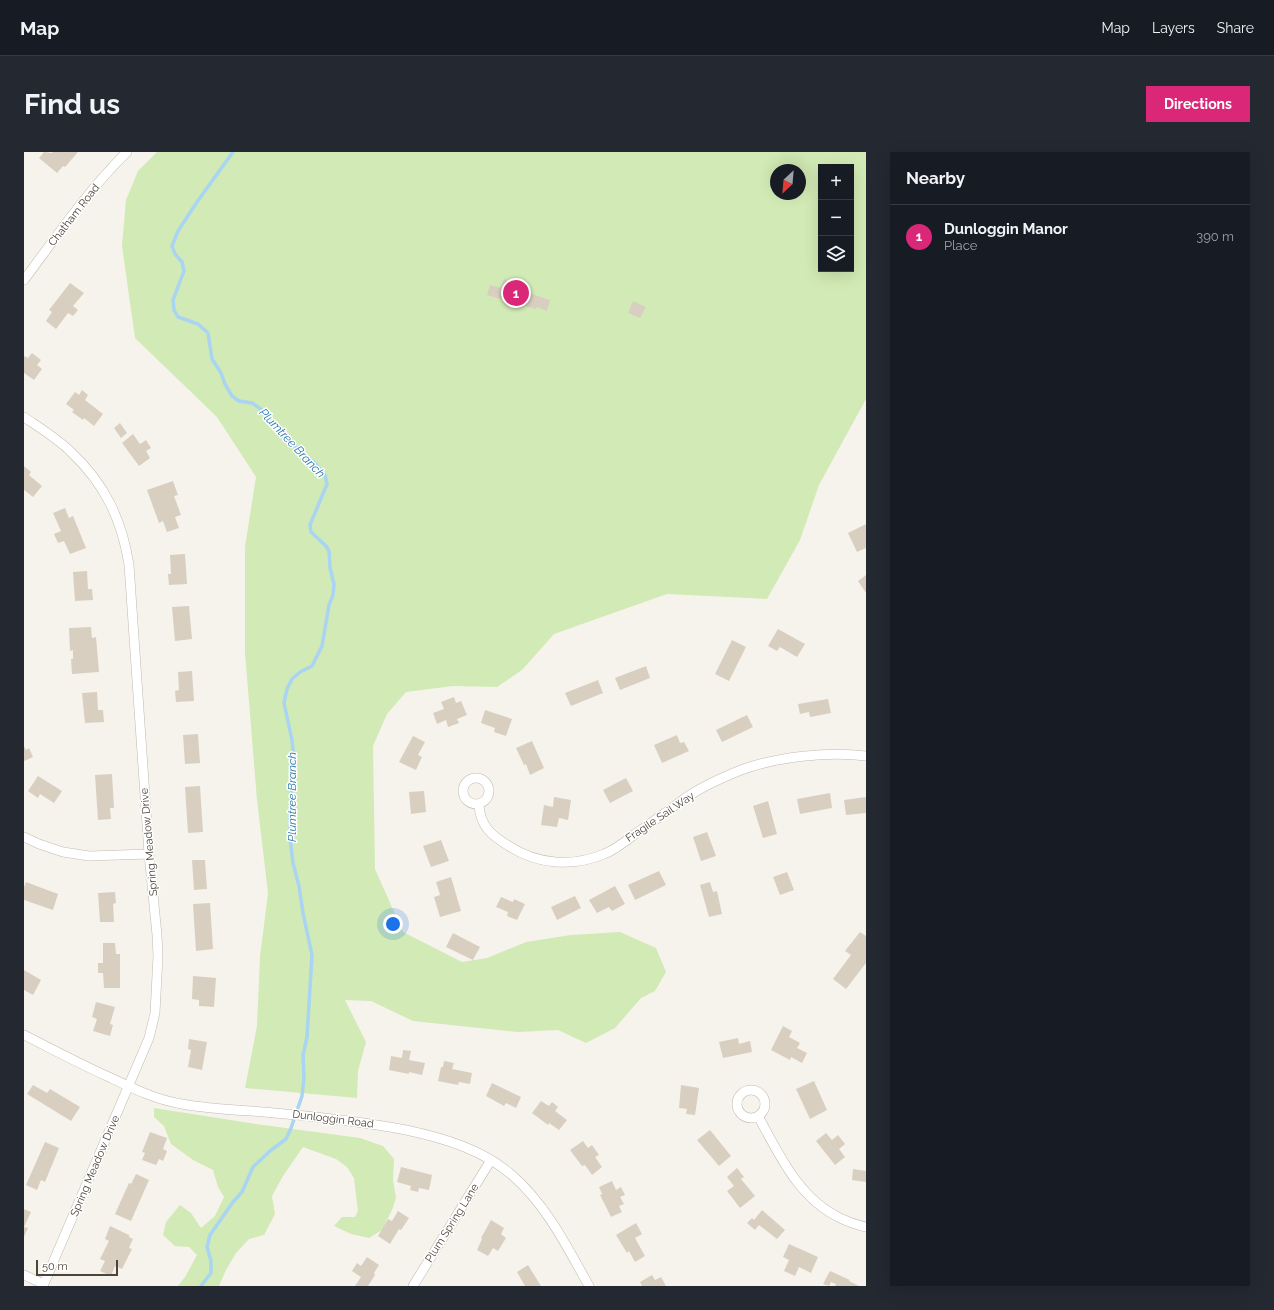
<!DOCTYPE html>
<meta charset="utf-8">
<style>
body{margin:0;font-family:Raleway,sans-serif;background:#242831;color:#f1f3f6}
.controls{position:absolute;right:12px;top:12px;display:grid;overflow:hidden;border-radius:0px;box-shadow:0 4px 16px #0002}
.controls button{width:36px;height:36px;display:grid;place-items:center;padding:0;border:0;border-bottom:1px solid #363941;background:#171b24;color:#f1f3f6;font:20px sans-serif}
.compass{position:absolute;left:746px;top:12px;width:36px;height:36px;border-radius:50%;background:#171b24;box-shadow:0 4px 16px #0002;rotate:206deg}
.scale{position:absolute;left:12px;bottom:10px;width:82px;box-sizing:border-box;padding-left:4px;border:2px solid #4b4439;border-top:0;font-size:11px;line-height:14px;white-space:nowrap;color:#4b4439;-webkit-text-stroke:3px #fff;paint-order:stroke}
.you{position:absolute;left:369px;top:772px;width:14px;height:14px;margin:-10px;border:3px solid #fff;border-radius:50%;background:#1a73e8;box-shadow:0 0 0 6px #1a73e833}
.badge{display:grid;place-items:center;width:26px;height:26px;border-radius:50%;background:#db2777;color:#fff;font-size:13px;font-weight:700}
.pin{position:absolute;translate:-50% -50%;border:2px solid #fff;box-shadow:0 1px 4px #0006}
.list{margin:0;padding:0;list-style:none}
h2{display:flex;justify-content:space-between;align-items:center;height:52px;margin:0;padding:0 16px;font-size:17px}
h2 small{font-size:13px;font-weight:400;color:#9ea1a6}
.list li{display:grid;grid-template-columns:26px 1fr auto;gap:12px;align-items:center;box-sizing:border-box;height:64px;padding:0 16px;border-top:1px solid #363941}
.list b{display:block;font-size:15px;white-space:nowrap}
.list p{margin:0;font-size:13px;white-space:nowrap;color:#9ea1a6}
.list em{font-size:13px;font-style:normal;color:#9ea1a6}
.icon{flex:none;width:22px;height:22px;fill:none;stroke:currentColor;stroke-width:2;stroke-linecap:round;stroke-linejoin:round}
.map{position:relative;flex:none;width:842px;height:1134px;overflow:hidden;border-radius:0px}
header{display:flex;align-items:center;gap:24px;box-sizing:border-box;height:56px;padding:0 20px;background:#171b24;border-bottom:1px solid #363941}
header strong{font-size:19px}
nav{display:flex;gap:22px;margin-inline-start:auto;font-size:14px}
.intro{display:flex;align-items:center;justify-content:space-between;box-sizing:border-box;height:96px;padding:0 24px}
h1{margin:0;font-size:28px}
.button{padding:10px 18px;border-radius:0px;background:#db2777;color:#fff;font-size:14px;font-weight:700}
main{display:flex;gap:24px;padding:0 24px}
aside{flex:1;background:#171b24;border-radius:0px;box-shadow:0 4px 16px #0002}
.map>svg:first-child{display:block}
.green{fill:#d2eab5;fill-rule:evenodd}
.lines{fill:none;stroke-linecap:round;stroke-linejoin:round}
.stream{stroke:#a9d4f2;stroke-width:3.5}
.building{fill:#d8cfc1}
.street-casing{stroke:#c2bbae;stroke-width:10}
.street{stroke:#fff;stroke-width:9}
.labels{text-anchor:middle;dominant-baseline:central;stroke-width:3;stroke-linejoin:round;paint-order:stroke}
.street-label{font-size:11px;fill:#4b4439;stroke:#fff}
.water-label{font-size:12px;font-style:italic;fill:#2e7ab2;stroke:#fff}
</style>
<header>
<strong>Map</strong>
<nav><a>Map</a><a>Layers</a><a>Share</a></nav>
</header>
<div class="intro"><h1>Find us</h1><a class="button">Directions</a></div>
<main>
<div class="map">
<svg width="842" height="1134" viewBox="0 0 842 1134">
<rect width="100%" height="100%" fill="#f6f3ec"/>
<path class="green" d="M133,0H842V247L795,333L776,388L743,447L643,442L530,482L498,518L473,535L429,534L382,540L363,562L349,594L351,717L379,780L438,810L463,806L502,790L547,783L596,780L632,796L642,820L631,839L617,846L591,876L562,891L534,878L494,880L389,869L347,849L321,848L342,890L334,919L333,946L221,936L233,874L236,805L244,741L233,648L221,501V395L232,325L193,265L111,186L98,94L102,48L114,19ZM797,15H827V117H797ZM752,18H776V42H752Z
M130,956L232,972L336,986L359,994L370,1007L369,1028L372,1046L368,1058L358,1078L345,1086L327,1082L310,1074L318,1065H331L334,1059L330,1026L323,1015L312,1007L279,995L259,1024L248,1044L251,1062L240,1083L225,1087L212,1101L202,1118L195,1134H154L161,1125L173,1103L165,1095L151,1094L139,1083L142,1070L156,1053L167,1061L177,1076L191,1064L200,1045L194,1035L189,1018L169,1008L147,992L140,974L130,965Z"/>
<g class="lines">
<path class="stream" d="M177,1134L187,1121V1109L183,1095L186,1083L209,1050L218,1040L229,1015L246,999L262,987L267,976L278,944L280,926L279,903L283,885L288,803L279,761L275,734L269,711L266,686V663L270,609L268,588L260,551L263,537L268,527L276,520L288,514L298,494L305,453L309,443L310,432L306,416L305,399L302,394L287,380L286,373L303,332L301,323L291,311L275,299L264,288L250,270L238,258L228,251L215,249L208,244L201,232L197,221L188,207L184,181L174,172L154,165L150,158L149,148L160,119L158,110L151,102L148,94L154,79L173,50L209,0"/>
</g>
<path class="building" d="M20,0L28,1L29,0H54L41,15L39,14L33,21L15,6Z
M480,127L503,133L501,140L526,148L523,159L513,155L512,157L463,143L466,133L477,136Z
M46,131L60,141L49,154L54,158L49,164L44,161L32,177L22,169L28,160L25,158Z
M609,149L622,155L616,166L604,161Z
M8,201L17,208L13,213L18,217L10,228L0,221V204L4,206Z
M58,238L64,243L61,248L79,262L70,274L60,266L59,268L48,260L50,258L42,252L51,240L55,243Z
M96,271L103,281L97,286L90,276Z
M109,282L116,292L122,288L127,296L122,299L126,306L115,314L98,291Z
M0,314L7,320L5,323L18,334L9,345L0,338Z
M149,329L154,343L150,344L157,363L151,365L155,376L143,380L139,369L135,371L123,338Z
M41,356L45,366L49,364L62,396L46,402L40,389L34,391L30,382L37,379L29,361Z
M842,372V396L833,400L824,381Z
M161,402L163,432L145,433L144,422H147L146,403Z
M63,419L64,437H68L69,448L51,449L49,420Z
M842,423V441L834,429Z
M165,454L168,487L151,489L148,455Z
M67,475L68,486L72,485L75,520L48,522L47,507H49V498L46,499L45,476Z
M754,477L781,492L773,505L756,495L753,499L744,494Z
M708,488L722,495L705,529L691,522Z
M622,514L626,526L596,538L591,526Z
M168,519L170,549L152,550L151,539L155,538L154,520Z
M574,528L579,541L547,554L541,541Z
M73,540L74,558H79L80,570L61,571L58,541Z
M430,545L432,551L437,549L443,563L433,567L435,571L424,575L422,568L413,572L409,561L420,557L417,550Z
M804,547L807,561L786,565L785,560L776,562L774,552Z
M461,558L488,567L482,584L470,580L471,576L457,571Z
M723,563L729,575L698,590L692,578Z
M174,582L176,611L161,612L159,583Z
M653,583L656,591L660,590L665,599L638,611L630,593Z
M389,584L401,590L394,603L398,605L392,618L375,610Z
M508,589L520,616L506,623L502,612L500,613L492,596Z
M0,594L2,598L5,596L9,605L0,609Z
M88,622L90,656H86L87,667L74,668L71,623Z
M14,624L38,639L30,651L16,642L14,646L4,639Z
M602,626L609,639L586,651L579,638Z
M176,634L179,680L164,681L161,635Z
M400,639L402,660L387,662L385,640Z
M806,641L808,656L776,662L773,647Z
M530,645L547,648L544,668L535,666L533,675L517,673L520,653L529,655Z
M842,645V661L822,663L820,648Z
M744,649L753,682L739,686L729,654Z
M683,680L692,704L677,709L669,685Z
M417,688L425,709L407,715L399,694Z
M168,708H181L183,737L170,738Z
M635,719L642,733L611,748L604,733Z
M763,720L770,738L756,743L749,725Z
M427,725L437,759L416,765L410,745L416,743L412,730Z
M2,730L34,742L29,758L0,748V735Z
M686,730L689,740L693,739L698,762L685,765L676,733Z
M591,734L601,752L588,759L585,755L573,761L565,748Z
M91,740L92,751L89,752L90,770H76L74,741Z
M551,744L557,756L533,768L527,755Z
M477,745L489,750L490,747L501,752L493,768L483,764L484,760L472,755Z
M186,751L189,797L172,799L169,752Z
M836,780L842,784V811L822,837L809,827L827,803L821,799Z
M429,781L456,795L449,808L422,795Z
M79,791H91L92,802H96V836H80L79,821H74V811H79Z
M0,818L17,828L9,843L0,838Z
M169,824L192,826L190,855L175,854V848L168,847Z
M72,850L91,855L86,872L89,873L86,884L69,879L73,867L68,865Z
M759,874L768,879L765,885L776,891L773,896L783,901L778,911L767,905L766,908L747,898Z
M714,886L715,892L726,889L728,900L699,906L695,890Z
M165,887L183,890L178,918L164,915L167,898L164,897Z
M379,898L387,899L385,908L401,911L398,923L385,920V922L365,918L367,904L378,906Z
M420,909L430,911L428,917L448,921L446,932L435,930L434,933L414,929L417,915H419Z
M790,929L803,958L786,967L772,937Z
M468,931L497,945L492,956L482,951L480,954L462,944Z
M9,933L23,941L26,937L56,955L47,969L3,942Z
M657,933L675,936L671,963L662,962L663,957L655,956Z
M517,949L525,954L528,950L534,955L531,959L543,968L535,978L525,971L524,973L508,961Z
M686,978L707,1004L695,1014L673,988Z
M126,980L143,986L139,997L143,999L139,1009L135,1007L132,1013L118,1008L121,1001L118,1000Z
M802,981L808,988L814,983L821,992L815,997L821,1005L811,1013L792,989Z
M559,989L564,996L568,993L575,1003L571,1005L578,1015L568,1023L561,1013L558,1014L546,998Z
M21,990L35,996L21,1030L17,1028L13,1038L2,1033Z
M377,1015L408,1023L405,1038L395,1036L394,1040L386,1038L387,1034L373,1030Z
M713,1016L720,1025L717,1027L731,1044L716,1056L703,1039L710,1034L703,1025Z
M829,1017L842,1019V1030L828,1028Z
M112,1022L125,1028L107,1069L91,1062L105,1031L107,1032Z
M588,1029L592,1038L597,1035L601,1043L596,1045L600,1052L595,1054L598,1060L587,1065L576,1043L578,1042L575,1035Z
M0,1057L7,1060L0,1075L4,1076L0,1085Z
M738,1058L761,1078L753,1087L735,1073L731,1078L723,1071L728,1066L730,1068Z
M374,1059L385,1066L377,1078L375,1077L366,1092L354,1084L364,1067L368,1069Z
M467,1068L480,1076L477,1082L482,1086L474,1099L469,1096L464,1104L453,1098L458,1087L457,1086Z
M612,1071L618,1082L611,1086L621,1104L611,1110L605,1099L603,1101L592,1083Z
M86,1074L105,1083V1085L109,1087L105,1096L108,1097L98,1117L91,1114L87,1124L76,1119L81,1109L76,1107L85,1089L81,1087Z
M765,1092L794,1105L787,1121L775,1115L771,1124L760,1119L765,1108L759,1105Z
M343,1105L355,1113L350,1121L351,1123L344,1134H331L337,1125L328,1119L333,1111L337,1114Z
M504,1113L517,1134H501L493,1120Z
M806,1119L826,1128L825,1129L835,1134H811L812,1132L807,1130L805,1134L799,1132Z
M628,1123L631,1128L637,1125L642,1134H618L616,1130Z"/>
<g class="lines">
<g class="street-casing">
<path id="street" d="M0,128C33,84 64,38 103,0
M0,265C16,276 34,287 47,300C81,332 98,368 105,413L125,702L133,783L134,804L131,861L125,886L19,1134
M439 639a13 13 0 1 1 26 0a13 13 0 1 1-26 0Z
M455,653C456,674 468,684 485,694C514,713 549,715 580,702C591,698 602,689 611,682C627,671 644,659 660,647C677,635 697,626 717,618C752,605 805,599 842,604
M0,685L15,692L39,700L65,704L125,702
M0,883C28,897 56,912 85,925C108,936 132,948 158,952C185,957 213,958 240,960C287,964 335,969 382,978C420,986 460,998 489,1024C523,1054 543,1095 565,1134
M713 952a14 14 0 1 1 28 0a14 14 0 1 1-28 0Z
M734,964C755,1002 774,1046 816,1066C824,1070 833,1073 842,1075
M0,1123L20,1132
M389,1134L467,1008"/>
</g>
<use href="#street" class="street"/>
</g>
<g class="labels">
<g class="street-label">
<text transform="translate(50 63) rotate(-52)">Chatham Road</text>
<text transform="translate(636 665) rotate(-34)">Fragile Sail Way</text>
<text transform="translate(125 690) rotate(-95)">Spring Meadow Drive</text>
<text transform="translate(309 967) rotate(7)">Dunloggin Road</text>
<text transform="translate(71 1014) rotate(-67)">Spring Meadow Drive</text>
<text transform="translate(428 1071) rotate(-58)">Plum Spring Lane</text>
</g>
<g class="water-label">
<text transform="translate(268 291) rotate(47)">Plumtree Branch</text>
<text transform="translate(268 645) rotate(-90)">Plumtree Branch</text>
</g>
</g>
</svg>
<div class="controls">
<button>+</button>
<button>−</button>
<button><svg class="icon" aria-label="layers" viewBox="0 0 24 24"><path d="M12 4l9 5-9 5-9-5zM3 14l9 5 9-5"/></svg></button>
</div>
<svg class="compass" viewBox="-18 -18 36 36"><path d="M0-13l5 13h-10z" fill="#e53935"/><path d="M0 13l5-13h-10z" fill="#9ea1a6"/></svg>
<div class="scale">50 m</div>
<div class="you"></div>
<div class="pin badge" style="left:492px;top:141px">1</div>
</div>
<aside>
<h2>Nearby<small></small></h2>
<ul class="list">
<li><span class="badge">1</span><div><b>Dunloggin Manor</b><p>Place</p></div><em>390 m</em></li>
</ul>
</aside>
</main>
